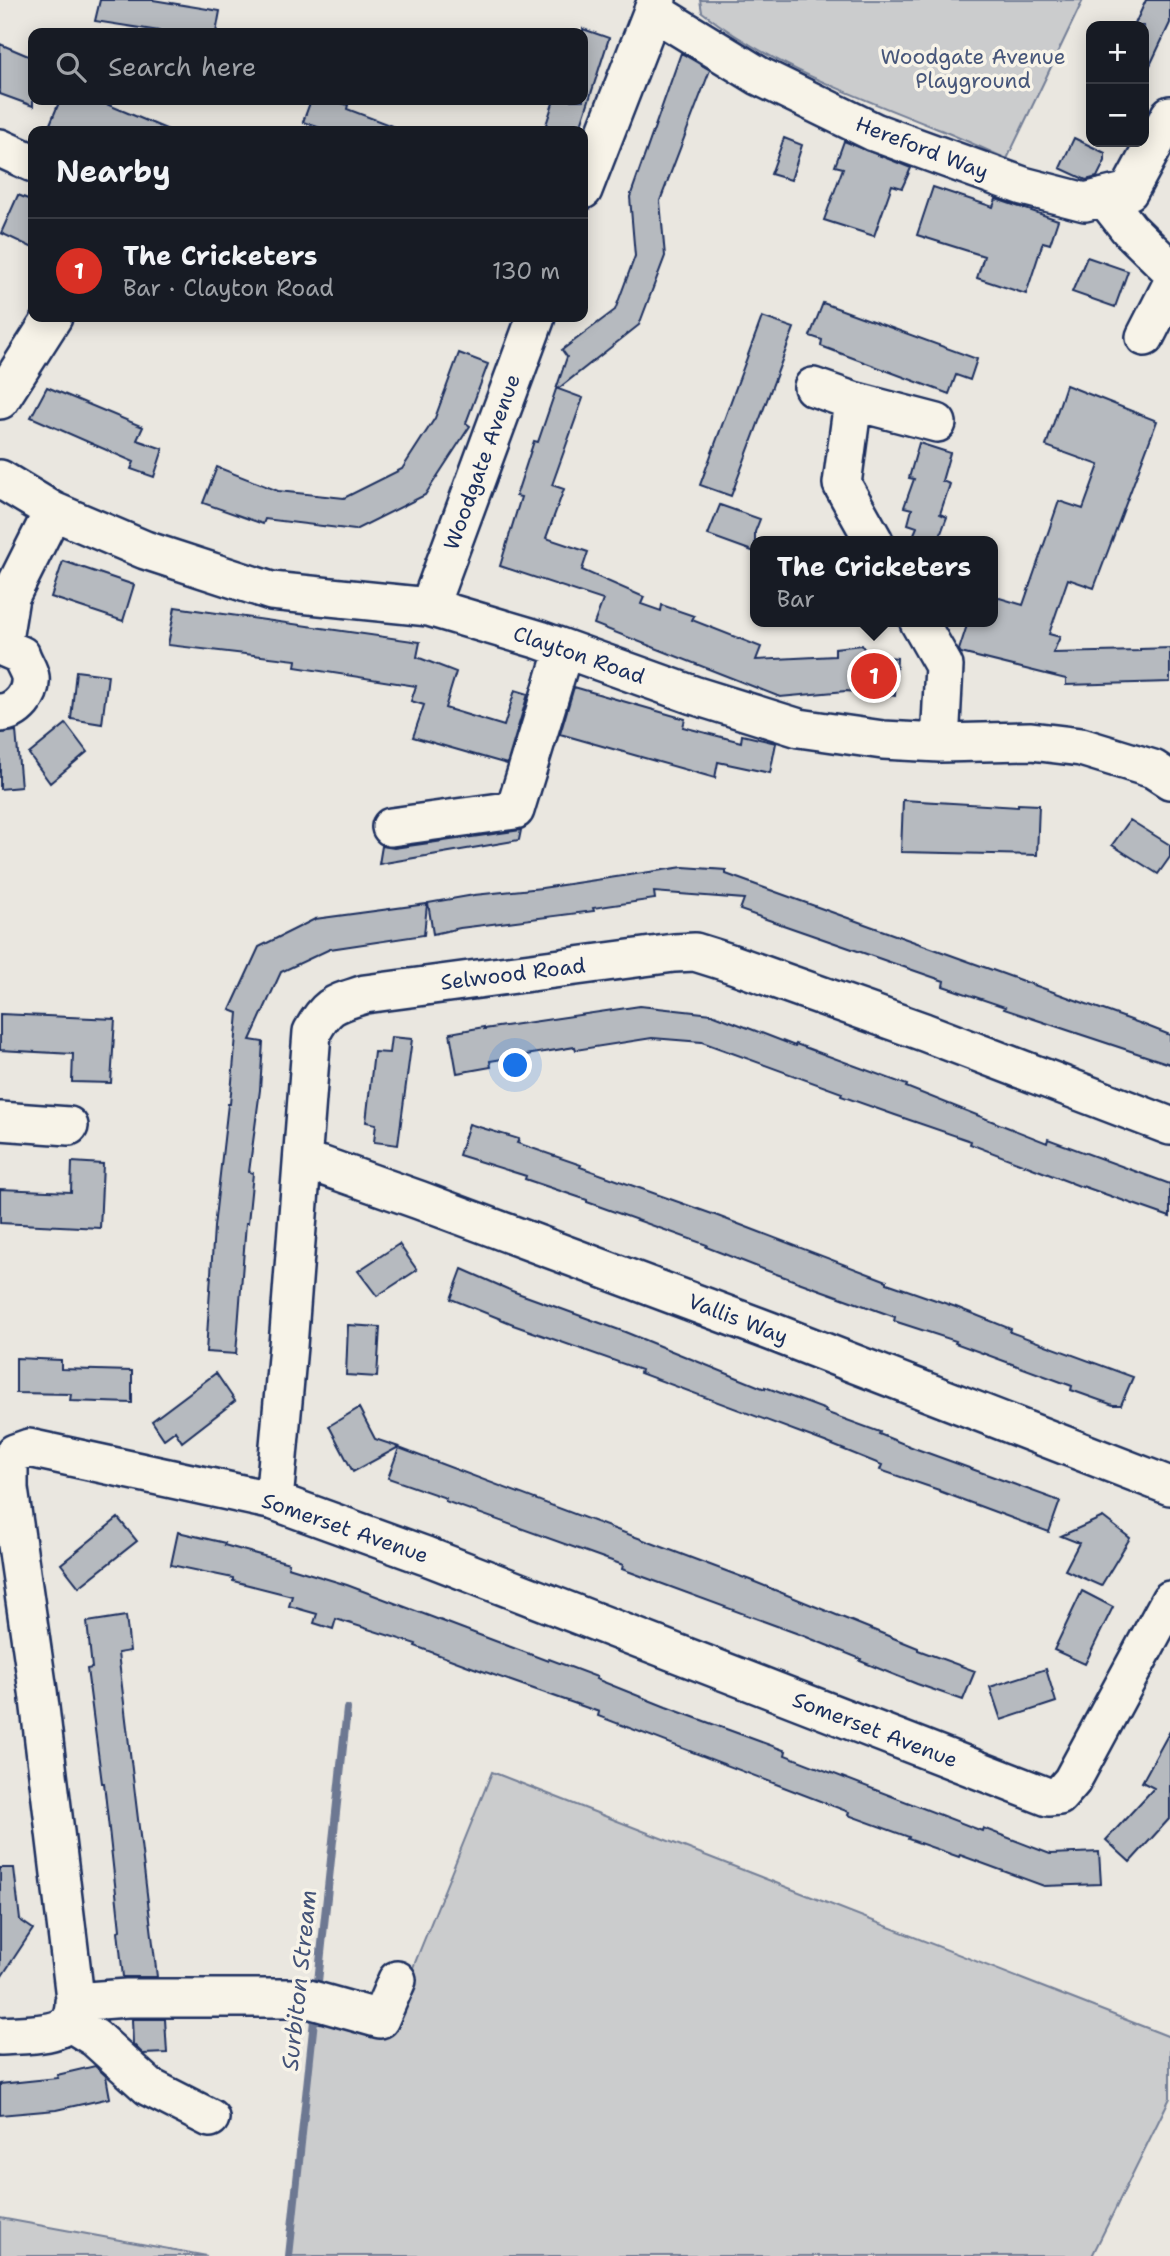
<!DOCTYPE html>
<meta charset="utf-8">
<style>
body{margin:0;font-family:"Shantell Sans",sans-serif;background:#242831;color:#f1f3f6}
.controls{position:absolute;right:21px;top:21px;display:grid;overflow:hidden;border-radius:14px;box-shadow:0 4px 18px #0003}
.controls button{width:63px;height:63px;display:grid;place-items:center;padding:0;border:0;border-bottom:2px solid #363941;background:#171b24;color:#f1f3f6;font:35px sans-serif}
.you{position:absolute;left:516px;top:1066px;width:24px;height:24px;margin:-18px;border:5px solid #fff;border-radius:50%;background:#1a73e8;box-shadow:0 0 0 10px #1a73e833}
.badge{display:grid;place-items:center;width:46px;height:46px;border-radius:50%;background:#d93025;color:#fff;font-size:23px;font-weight:700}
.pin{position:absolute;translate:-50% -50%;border:4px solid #fff;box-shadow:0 2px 7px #0006}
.popup{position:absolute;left:750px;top:536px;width:248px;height:91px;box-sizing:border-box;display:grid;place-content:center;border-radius:14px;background:#171b24;filter:drop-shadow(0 2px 5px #0005);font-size:23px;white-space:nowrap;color:#9ea1a6}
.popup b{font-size:26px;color:#f1f3f6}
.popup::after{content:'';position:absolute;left:50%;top:100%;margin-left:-14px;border:14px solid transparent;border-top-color:#171b24}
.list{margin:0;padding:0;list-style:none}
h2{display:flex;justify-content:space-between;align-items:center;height:91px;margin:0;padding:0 28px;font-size:30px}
h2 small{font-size:23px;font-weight:400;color:#9ea1a6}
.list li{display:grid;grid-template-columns:46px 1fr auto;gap:21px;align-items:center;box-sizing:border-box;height:105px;padding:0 28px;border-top:2px solid #363941}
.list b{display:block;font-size:26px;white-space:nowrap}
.list p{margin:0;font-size:23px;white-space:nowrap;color:#9ea1a6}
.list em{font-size:23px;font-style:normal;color:#9ea1a6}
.icon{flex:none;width:38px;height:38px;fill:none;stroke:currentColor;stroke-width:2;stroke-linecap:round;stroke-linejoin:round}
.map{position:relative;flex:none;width:1170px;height:2256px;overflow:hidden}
.search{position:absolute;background:#171b24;box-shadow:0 4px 18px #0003;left:28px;top:28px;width:560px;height:77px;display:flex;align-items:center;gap:18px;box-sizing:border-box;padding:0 24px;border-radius:14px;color:#9ea1a6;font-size:26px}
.panel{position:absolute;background:#171b24;box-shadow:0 4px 18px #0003;left:28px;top:126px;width:560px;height:196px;border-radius:14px}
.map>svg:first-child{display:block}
.green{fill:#cbcccd;stroke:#737e96;stroke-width:2}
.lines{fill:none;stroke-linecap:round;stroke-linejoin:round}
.stream{stroke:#6d7892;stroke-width:8}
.building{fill:#b6babf;stroke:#1b2f5e;stroke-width:2}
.minor-casing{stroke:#1b2f5e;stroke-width:42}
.minor{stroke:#f7f3e8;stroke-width:37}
.labels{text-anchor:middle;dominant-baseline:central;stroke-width:7;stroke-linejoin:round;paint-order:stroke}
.park-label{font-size:21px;fill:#47567a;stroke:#f7f3e8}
.street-label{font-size:21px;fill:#1b2f5e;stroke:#f7f3e8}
.water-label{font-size:23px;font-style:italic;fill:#445378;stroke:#f7f3e8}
</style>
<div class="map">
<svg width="1170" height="2256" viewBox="0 0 1170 2256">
<rect width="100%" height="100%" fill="#eae7e0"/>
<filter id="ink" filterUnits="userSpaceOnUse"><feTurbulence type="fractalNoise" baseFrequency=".0143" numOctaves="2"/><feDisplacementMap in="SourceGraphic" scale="14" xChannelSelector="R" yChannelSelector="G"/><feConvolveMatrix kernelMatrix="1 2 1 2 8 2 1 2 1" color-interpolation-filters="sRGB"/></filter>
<g filter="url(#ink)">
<path class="green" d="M700,0H1083L1007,159C984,149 961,138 938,129C855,95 774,68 702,12Z
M492,1772L1170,2037V2098L1092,2256H290L316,2006L387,2032Z
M0,2218L207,2256H0Z"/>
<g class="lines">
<path class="stream" d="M317,1991L347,1709
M289,2256L315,2011"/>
</g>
<path class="building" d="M100,0H153L220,11L216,33H172L95,21Z
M1146,0H1170V23L1144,78V26H1134Z
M583,29L609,38L579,131H544L554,100H583Z
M0,44L33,58V106L0,94Z
M681,53L710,70L660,201L665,256L639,325L558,389L583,398L552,485L564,489L546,538L588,552L582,570L644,597L641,604L661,611L662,605L694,616L692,620L761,647L756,660L835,656V648L862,645L867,655L897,658L895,696L846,691L780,697L594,624L603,600L500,566L521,497L516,496L534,441L538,442L567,357L562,350L615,310L635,256L630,197Z
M60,100H97L171,131H68L50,124Z
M311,100H332L348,105L347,109L400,129L399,131H329L303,122Z
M784,138L802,145L791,180L771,174Z
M1074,138L1105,153V161L1097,177L1086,180L1060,168Z
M844,141L911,168L902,188L892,185L874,236L824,220L843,168L835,166Z
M933,187L993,207L996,199L1058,220L1050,244L1043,242L1026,294L977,278L984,256L917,235Z
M18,195L33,201V248L1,233Z
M1087,257L1128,271L1115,307L1072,292Z
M823,303L977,359L970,380L956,375L949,394L821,346L822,340L810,336Z
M762,317L794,328L731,496L700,485Z
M459,353L488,364L466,423L470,426L425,495L355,530L265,519L263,524L203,503L217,467L278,491L344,498L402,469L435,418Z
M1066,385L1157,421L1094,588L1068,579L1049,634L1060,637L1053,653L1140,651V649L1170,648V682L1066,685V679L961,653L959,650L968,622H993V596L1023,605L1059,501L1083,509L1099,465L1046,446Z
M47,387L143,427L137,440L163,449L154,477L131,469L134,462L31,417Z
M919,443L950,453L942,481L950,484L940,514L947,517L938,541H911L917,527L908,524L912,509L904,507L914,479L909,478Z
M720,505L760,519L755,532V552L708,535Z
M63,561L134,585L123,621L51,597Z
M175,607L420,642L417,657L456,672L445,708L504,726L515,690L528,694L507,764L413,737L424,705L411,701L416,686L295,667L296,660L168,645Z
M76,671L108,675L102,724L71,719Z
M574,687L685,719L683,727L741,742L742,735L776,743L770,773L718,762L715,778L560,734Z
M66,724L87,752L50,783L29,754Z
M16,731L21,787L0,789V733Z
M903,800L1018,807V804L1039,805L1037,855L901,852Z
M1130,820L1170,845V857L1158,874L1112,845Z
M521,830L519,840L379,864L382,846L394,848Z
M683,867L726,870V874L1142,1024L1170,1035V1064L1004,1009L1005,1007L943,986L944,981L740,910L744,899L654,892L655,899L593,908L594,911L460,928L433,934L428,903L474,895L542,888Z
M427,904L424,935L330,949L281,972L250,1040L263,1042L260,1090L249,1172L253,1173L248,1223H246L236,1354L206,1352L214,1227L228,1104H230L238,1013L230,1010L259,947L315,919Z
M640,1006L712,1014L795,1046L796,1044L907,1085L906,1087L1047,1143L1048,1139L1170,1184V1217L1082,1186V1187L970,1144L971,1141L895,1115L841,1096L842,1093L702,1042L652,1038L576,1050L575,1047L490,1061L491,1067L457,1073L450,1033L484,1027V1029Z
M0,1014L115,1019L111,1083L72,1082L73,1054L0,1050Z
M391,1037L412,1039L398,1145L374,1142L376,1124L366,1122L374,1052L389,1053Z
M469,1124L519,1139L517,1143L581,1165L580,1167L715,1215L887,1281V1283L956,1307L1011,1329L1010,1332L1133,1377L1121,1405H1113L1071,1390L1072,1386L955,1343L956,1341L894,1321L895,1317L768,1271L706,1247L707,1245L587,1202V1200L525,1179L526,1176L459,1155Z
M72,1162L103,1164L100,1228L0,1223V1189L71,1192Z
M399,1244L417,1270L377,1296L358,1271Z
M462,1269L512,1291L625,1332L765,1389V1387L826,1410L825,1412L880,1432L879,1434L914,1448L1060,1501L1049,1532L939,1491V1490L880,1470L882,1465L825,1442L640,1373L641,1370L513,1325V1324L451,1299Z
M348,1325L380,1327L377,1377L346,1375Z
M16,1358L61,1360V1369L132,1371V1403L70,1401L71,1394L16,1393Z
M216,1373L235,1401L182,1442L175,1431L164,1439L152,1421Z
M359,1408L375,1439L399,1447L353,1472L329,1426Z
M399,1448L750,1580L918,1648V1650L975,1671L963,1700L917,1684L860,1661L861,1659L804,1636L622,1569L623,1565L445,1501L446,1498L388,1478Z
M1103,1517L1130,1538L1101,1586L1065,1570L1079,1543L1061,1536Z
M118,1518L137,1541L79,1587L61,1564Z
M178,1532L225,1543L224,1545L289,1563L288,1567L347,1585L548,1661L549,1659L597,1677L596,1679L666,1707L786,1751L785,1755L982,1831L983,1828L1050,1854L1099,1852L1101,1884L1044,1886L960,1855L959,1857L908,1839L909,1837L848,1815L849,1812L598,1716L599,1712L474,1668L415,1646L416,1644L336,1619L333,1629L314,1623L317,1614L289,1606L292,1596L233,1581V1578L171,1565Z
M1082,1591L1113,1607L1085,1664L1054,1650Z
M126,1616L130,1651L118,1653L157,1977H123L118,1931L120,1930L104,1783H102L87,1669L92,1668L87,1622Z
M1046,1669L1056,1702L1001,1720L990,1687Z
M1170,1731V1818L1130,1862L1106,1840L1154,1788L1142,1782Z
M0,1868H14L20,1920L33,1929L0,1979Z
M132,2019H165L167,2053L143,2054L133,2044Z
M95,2066L106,2076L110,2098L56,2110L0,2115V2084L58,2078L57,2075Z"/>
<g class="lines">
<g class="minor-casing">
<path id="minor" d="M653,11L759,76L874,132L1023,186L1085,202L1129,191L1170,115
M0,148L33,163
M583,190L657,0
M1104,197L1129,229L1170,269
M1145,337L1170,288
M813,387L853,401L937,423
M0,400L53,317
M853,401L842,484L874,541
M0,479L53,511L145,550L271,591L429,607L540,640L693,695L799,728L883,740L940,743L1031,741L1081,747L1153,769L1170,780
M429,607L536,317
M919,622L944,666L940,743
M0,646L21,655C23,662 29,670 30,677C32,695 17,712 0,713
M2,646L10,597L53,511
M391,827L515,810L564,649
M0,1121L69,1126
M303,1162L323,1166L419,1200L770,1331L1170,1486
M274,1501L288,1346L312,1032C328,1003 335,1004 365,994L674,953L695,952L727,962L924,1032L1170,1126
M74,2002L127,1998H305L380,2019L397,1980
M69,2022L95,2038L149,2087L210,2118
M0,2036C19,2034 59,2037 70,2020C74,2013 74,2005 75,1998L38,1691L9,1489V1464L15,1453L29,1448L274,1501L426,1556L1048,1797L1059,1796L1072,1781L1170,1600"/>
</g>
<use href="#minor" class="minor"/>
</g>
</g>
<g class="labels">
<g class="park-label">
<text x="973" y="57">Woodgate Avenue<tspan x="973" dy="24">Playground</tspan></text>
</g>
<g class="street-label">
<text transform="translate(922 148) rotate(21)">Hereford Way</text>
<text transform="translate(482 462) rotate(-70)">Woodgate Avenue</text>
<text transform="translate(579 655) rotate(19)">Clayton Road</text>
<text transform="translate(513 974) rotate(-7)">Selwood Road</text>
<text transform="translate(738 1319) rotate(21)">Vallis Way</text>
<text transform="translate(345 1528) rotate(19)">Somerset Avenue</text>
<text transform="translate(875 1730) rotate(21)">Somerset Avenue</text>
</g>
<g class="water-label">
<text transform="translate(299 1980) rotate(-84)">Surbiton Stream</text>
</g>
</g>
</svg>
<div class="controls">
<button>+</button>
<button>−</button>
</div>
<div class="you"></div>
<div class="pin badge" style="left:874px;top:676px">1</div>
<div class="popup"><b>The Cricketers</b>Bar</div>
<div class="search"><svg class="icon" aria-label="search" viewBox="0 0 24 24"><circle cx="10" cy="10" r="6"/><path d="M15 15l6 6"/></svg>Search here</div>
<section class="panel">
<h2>Nearby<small></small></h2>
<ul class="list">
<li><span class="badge">1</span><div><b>The Cricketers</b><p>Bar · Clayton Road</p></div><em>130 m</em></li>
</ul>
</section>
</div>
